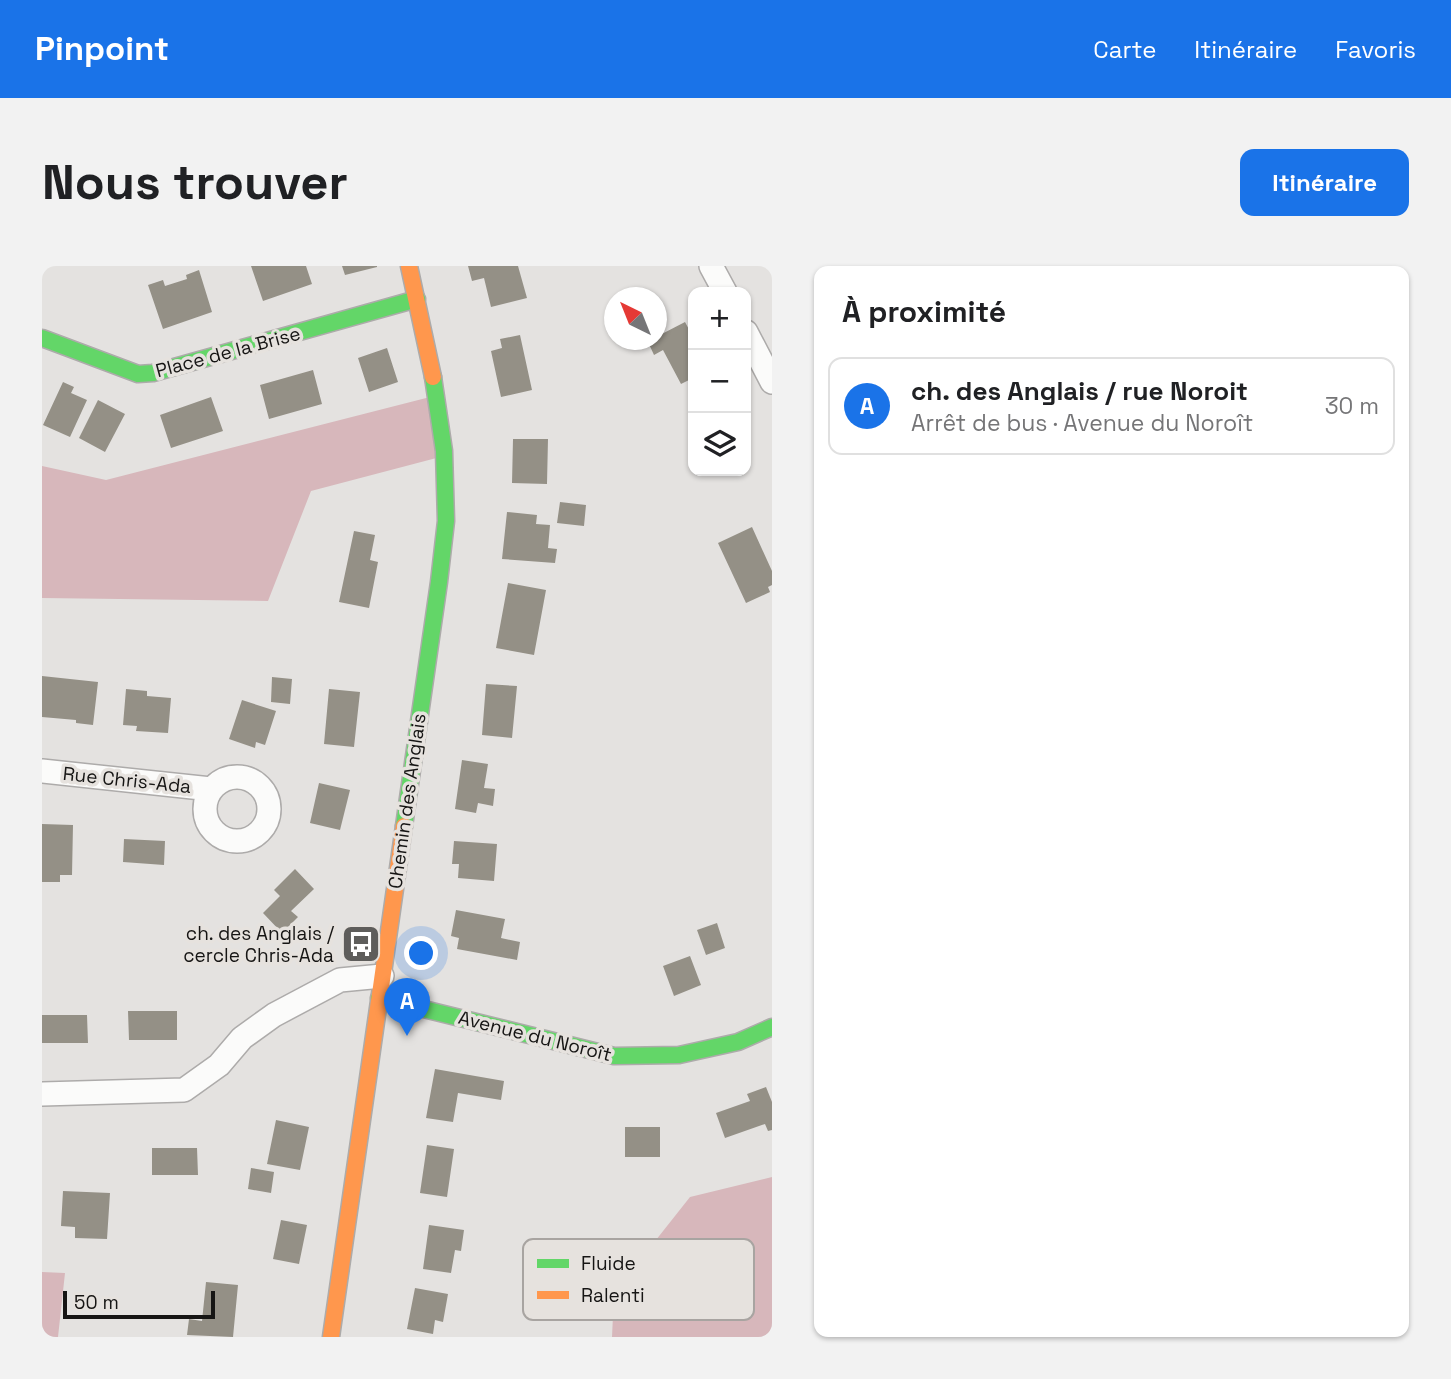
<!DOCTYPE html>
<html lang="fr">
<meta charset="utf-8">
<style>
body{margin:0;font-family:"Space Grotesk",sans-serif;background:#f2f2f2;color:#202124}
.controls{position:absolute;right:21px;top:21px;display:grid;overflow:hidden;border-radius:14px;box-shadow:0 2px 5px #0004}
.controls button{width:63px;height:63px;display:grid;place-items:center;padding:0;border:0;border-bottom:2px solid #e0e0e0;background:#fff;color:#202124;font:35px sans-serif}
.compass{position:absolute;left:562px;top:21px;width:63px;height:63px;border-radius:50%;background:#fff;box-shadow:0 2px 5px #0004;rotate:317deg}
.scale{position:absolute;left:21px;bottom:18px;width:152px;box-sizing:border-box;padding-left:7px;border:4px solid #161514;border-top:0;font-size:19px;line-height:24px;white-space:nowrap;color:#161514;-webkit-text-stroke:5px #e6e2de;paint-order:stroke}
.you{position:absolute;left:380px;top:688px;width:24px;height:24px;margin:-18px;border:5px solid #fff;border-radius:50%;background:#1a73e8;box-shadow:0 0 0 10px #1a73e833}
.badge{display:grid;place-items:center;width:46px;height:46px;border-radius:50%;background:#1a73e8;color:#fff;font-size:23px;font-weight:700}
.pin{position:absolute;translate:-50% -58px;filter:drop-shadow(0 2px 4px #0008)}
.pin::after{content:'';position:absolute;top:37px;width:24px;height:21px;background:inherit;clip-path:polygon(0 0,100% 0,50% 100%)}
.list{margin:0;padding:0;list-style:none}
h2{display:flex;justify-content:space-between;align-items:center;height:91px;margin:0;padding:0 28px;font-size:30px}
h2 small{font-size:23px;font-weight:400;color:#757577}
.list li{display:grid;grid-template-columns:46px 1fr auto;gap:21px;align-items:center;box-sizing:border-box;height:98px;margin:0 14px 14px;padding:0 14px;border:2px solid #e0e0e0;border-radius:14px}
.list b{display:block;font-size:26px;white-space:nowrap}
.list p{margin:0;font-size:23px;white-space:nowrap;color:#757577}
.list em{font-size:23px;font-style:normal;color:#757577}
.icon{flex:none;width:38px;height:38px;fill:none;stroke:currentColor;stroke-width:2;stroke-linecap:round;stroke-linejoin:round}
.map{position:relative;flex:none;width:730px;height:1071px;overflow:hidden;border-radius:14px}
header{display:flex;align-items:center;gap:42px;box-sizing:border-box;height:98px;padding:0 35px;background:#1a73e8;color:#fff}
header strong{font-size:33px}
nav{display:flex;gap:38px;margin-inline-start:auto;font-size:24px}
.intro{display:flex;align-items:center;justify-content:space-between;box-sizing:border-box;height:168px;padding:0 42px}
h1{margin:0;font-size:49px}
.button{padding:18px 32px;border-radius:14px;background:#1a73e8;color:#fff;font-size:24px;font-weight:700}
main{display:flex;gap:42px;padding:0 42px}
aside{flex:1;background:#fff;border-radius:14px;box-shadow:0 2px 5px #0004}
.map>svg:first-child{display:block}
.forest{fill:#d7b7bb}
.building{fill:#949086}
.lines{fill:none;stroke-linecap:round;stroke-linejoin:round}
.street-casing{stroke:#adabaa;stroke-width:26}
.fast-casing{stroke:#adabaa;stroke-width:19}
.slow-casing{stroke:#adabaa;stroke-width:19}
.street{stroke:#fbfbfa;stroke-width:23}
.fast{stroke:#63d668;stroke-width:16}
.slow{stroke:#ff974d;stroke-width:16}
.labels{text-anchor:middle;dominant-baseline:central;stroke-width:7;stroke-linejoin:round;paint-order:stroke}
.street-label{font-size:19px;fill:#161514;stroke:#e6e2de}
.poi-label{font-size:19px;fill:#161514;stroke:#e6e2de;text-anchor:end}
.key{fill:#e6e2de;stroke:#a8a4a1;stroke-width:2}
.key-label{font-size:19px;fill:#161514}
</style>
<header>
<strong>Pinpoint</strong>
<nav><a>Carte</a><a>Itinéraire</a><a>Favoris</a></nav>
</header>
<div class="intro"><h1>Nous trouver</h1><a class="button">Itinéraire</a></div>
<main>
<div class="map">
<svg width="730" height="1071" viewBox="0 0 730 1071">
<rect width="100%" height="100%" fill="#e4e2e0"/>
<path class="forest" d="M392,130L402,190L269,225L226,335L0,332V200L64,214Z
M730,911V1071H570L572,1027L648,931Z
M0,1006L23,1007L16,1071H0Z"/>
<path class="building" d="M209,0H264L270,18L221,35Z
M300,0H335V1L303,9Z
M426,0H476L485,32L449,41L442,12L430,15Z
M157,4L170,46L121,63L106,19L121,14L123,20L145,13L144,9Z
M643,56L651,71V112L639,118L621,84L612,89L606,76L614,74V71Z
M478,69L490,124L459,131L449,85L460,82L458,73Z
M345,82L356,116L327,126L316,92Z
M271,104L280,138L227,153L218,119Z
M21,116L32,121L29,127L45,134L28,171L1,159Z
M169,131L181,165L129,182L118,149Z
M56,134L83,148L63,186L37,172Z
M471,173H506L505,218L470,217Z
M518,236L544,239L542,260L515,257Z
M465,246L495,249L494,258L508,259L506,282L515,283L513,297L460,293Z
M710,261L730,305V319L726,321L728,326L704,337L676,277Z
M312,265L333,269L328,294L336,296L327,342L297,336Z
M466,317L504,324L492,389L454,382Z
M0,410L56,416L51,459L34,457V454L0,451Z
M230,411L250,413L248,438L229,436Z
M444,418L475,420L470,472L440,469Z
M84,423L105,425V430L129,432L126,467L94,465L95,460L81,459Z
M287,423L318,426L312,481L282,478Z
M200,434L234,445L223,479L214,476L213,482L187,473Z
M420,494L446,498L442,522L453,523L451,540L436,537L434,547L413,543Z
M277,517L308,524L298,564L268,557Z
M0,558L31,559L30,609H18V616H0Z
M82,573L123,575L122,599L81,596Z
M412,575L455,578L452,615L416,612L417,598H410Z
M253,603L272,623L249,645L256,651L240,667L221,647L238,630L232,624Z
M414,644L463,653L459,672L478,676L475,694L415,683L417,672L409,670Z
M675,657L683,682L664,689L655,664Z
M648,690L659,719L632,730L621,700Z
M86,745H135V774H87Z
M0,749H45L46,777H0Z
M393,803L462,815L459,834L416,827L411,856L384,852Z
M724,821L730,836V864L726,865L723,858L683,872L674,847L708,835L705,828Z
M234,854L267,861L258,904L225,898Z
M583,861H618V891H583Z
M385,879L412,883L405,931L378,927Z
M110,882H155L156,909H110Z
M209,902L232,906L229,927L206,923Z
M21,925L68,927L65,973L33,972V961L19,960Z
M239,954L265,959L257,998L231,993Z
M387,959L422,964L419,985L413,984L409,1007L381,1003Z
M164,1016L196,1019L191,1071L145,1069L147,1053L160,1055Z
M373,1022L406,1028L401,1056L393,1054L391,1068L365,1063Z"/>
<g class="lines">
<g class="street-casing">
<path id="street" d="M669,0L683,26
M704,66L730,116
M0,505L169,523
M163 543a32 32 0 1 1 64 0a32 32 0 1 1-64 0Z
M0,828L142,824L177,799L200,772L232,749L298,714L340,710"/>
</g>
<g class="fast-casing">
<path id="fast" d="M0,72L96,108L111,107L375,33
M362,560L397,316L404,255L402,185L391,111
M337,732L572,790L637,789L696,776L730,761"/>
</g>
<g class="slow-casing">
<path id="slow" d="M367,0L391,111
M289,1071L362,560"/>
</g>
<use href="#street" class="street"/>
<use href="#fast" class="fast"/>
<use href="#slow" class="slow"/>
</g>
<defs>
<g id="bus-square" transform="scale(2.0125)"><rect x="-9" y="-9" width="18" height="18" rx="4" fill="#5e5d5b" stroke="#e6e2de"/><path d="M-5-6H5V4H4V6H2V4H-2V6H-4V4H-5ZM-3.5-4V0h7V-4ZM-3.5 1.2v1.5H-2V1.2ZM2 1.2v1.5H3.5V1.2Z" fill="#fff"/></g>
</defs>
<g fill-rule="evenodd">
<use href="#bus-square" x="319" y="678"/>
</g>
<g class="labels">
<g class="street-label">
<text transform="translate(186 86) rotate(-15)">Place de la Brise</text>
<text transform="translate(85 514) rotate(6)">Rue Chris-Ada</text>
<text transform="translate(365 535) rotate(-82)">Chemin des Anglais</text>
<text transform="translate(493 770) rotate(14)">Avenue du Noroît</text>
</g>
<g class="poi-label">
<text x="292" y="667">ch. des Anglais /<tspan x="292" dy="22">cercle Chris-Ada</tspan></text>
</g>
</g>
<rect x="481" y="973" width="231" height="81" rx="10" class="key"/>
<rect x="495" y="993" width="32" height="9" fill="#63d668"/>
<rect x="495" y="1025" width="32" height="8" fill="#ff974d"/>
<g class="key-label">
<text x="539" y="1004">Fluide</text>
<text x="539" y="1036">Ralenti</text>
</g>
</svg>
<div class="controls">
<button>+</button>
<button>−</button>
<button><svg class="icon" aria-label="layers" viewBox="0 0 24 24"><path d="M12 4l9 5-9 5-9-5zM3 14l9 5 9-5"/></svg></button>
</div>
<svg class="compass" viewBox="-18 -18 36 36"><path d="M0-13l5 13h-10z" fill="#e53935"/><path d="M0 13l5-13h-10z" fill="#757577"/></svg>
<div class="scale">50 m</div>
<div class="you"></div>
<div class="pin badge" style="left:365px;top:770px">A</div>
</div>
<aside>
<h2>À proximité<small></small></h2>
<ul class="list">
<li><span class="badge">A</span><div><b>ch. des Anglais / rue Noroit</b><p>Arrêt de bus · Avenue du Noroît</p></div><em>30 m</em></li>
</ul>
</aside>
</main>
